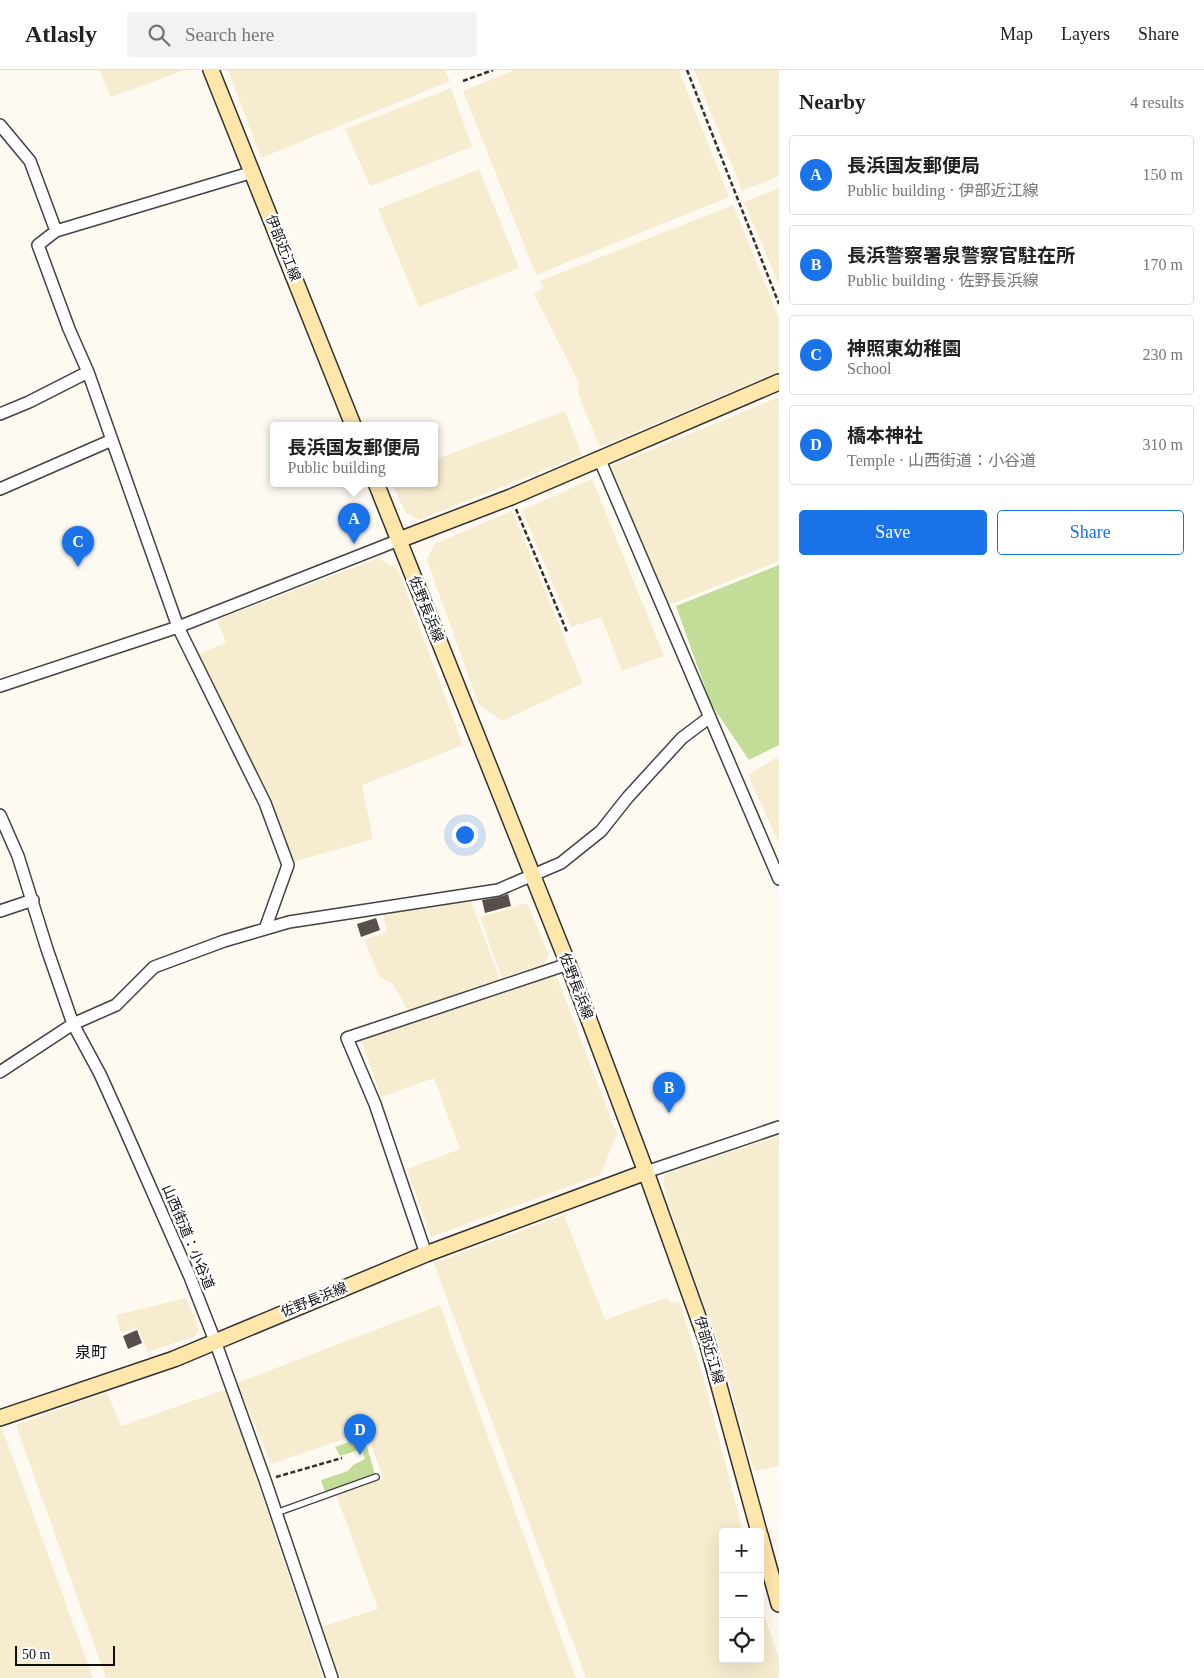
<!DOCTYPE html>
<meta charset="utf-8">
<style>
body{margin:0;font-family:"Times New Roman","Noto Sans JP",serif;background:#f2f2f2;color:#222}
.controls{position:absolute;right:15px;bottom:15px;display:grid;overflow:hidden;border-radius:5px;box-shadow:0 5px 20px #0002}
.controls button{width:45px;height:45px;display:grid;place-items:center;padding:0;border:0;border-bottom:1px solid #e0e0e0;background:#fff;color:#222;font:25px sans-serif}
.scale{position:absolute;left:15px;bottom:12px;width:100px;box-sizing:border-box;padding-left:5px;border:2px solid #0f0f0f;border-top:0;font-size:14px;line-height:18px;white-space:nowrap;color:#0f0f0f;-webkit-text-stroke:4px #fff;paint-order:stroke}
.you{position:absolute;left:464px;top:764px;width:18px;height:18px;margin:-12px;border:4px solid #fff;border-radius:50%;background:#1a73e8;box-shadow:0 0 0 8px #1a73e833}
.badge{display:grid;place-items:center;width:32px;height:32px;border-radius:50%;background:#1a73e8;color:#fff;font-size:16px;font-weight:700}
.pin{position:absolute;translate:-50% -41px;filter:drop-shadow(0 1px 2px #0008)}
.pin::after{content:'';position:absolute;top:26px;width:18px;height:15px;background:inherit;clip-path:polygon(0 0,100% 0,50% 100%)}
.popup{position:absolute;left:270px;top:352px;width:168px;height:65px;box-sizing:border-box;display:grid;place-content:center;border-radius:5px;background:#fff;filter:drop-shadow(0 1px 4px #0005);font-size:16px;white-space:nowrap;color:#767676}
.popup b{font-size:19px;color:#222}
.popup::after{content:'';position:absolute;left:50%;top:100%;margin-left:-10px;border:10px solid transparent;border-top-color:#fff}
.list{margin:0;padding:0;list-style:none}
h2{display:flex;justify-content:space-between;align-items:center;height:65px;margin:0;padding:0 20px;font-size:21px}
h2 small{font-size:16px;font-weight:400;color:#767676}
.list li{display:grid;grid-template-columns:32px 1fr auto;gap:15px;align-items:center;box-sizing:border-box;height:80px;margin:0 10px 10px;padding:0 10px;border:1px solid #e0e0e0;border-radius:5px}
.list b{display:block;font-size:19px;white-space:nowrap}
.list p{margin:0;font-size:16px;white-space:nowrap;color:#767676}
.list em{font-size:16px;font-style:normal;color:#767676}
.actions{display:flex;gap:10px;padding:15px 20px}
.actions a{flex:1;padding:11px 0;border:1px solid #1a73e8;border-radius:5px;text-align:center;font-size:18px;color:#1a73e8}
.actions .main{background:#1a73e8;color:#fff}
.icon{flex:none;width:28px;height:28px;fill:none;stroke:currentColor;stroke-width:2;stroke-linecap:round;stroke-linejoin:round}
.map{position:relative;flex:none;width:779px;height:1608px;overflow:hidden}
header{display:flex;align-items:center;gap:30px;box-sizing:border-box;height:70px;padding:0 25px;background:#fff;border-bottom:1px solid #e0e0e0}
header strong{font-size:24px}
nav{display:flex;gap:28px;margin-inline-start:auto;font-size:18px}
.search{width:350px;height:45px;background:#f2f2f2;display:flex;align-items:center;gap:12px;box-sizing:border-box;padding:0 18px;border-radius:5px;color:#767676;font-size:19px}
main{display:flex}
aside{flex:1;background:#fff}
.map>svg:first-child{display:block}
.farmland{fill:#f6ecd0}
.forest{fill:#c3dc98}
.building{fill:#584e4b}
.lines{fill:none;stroke-linecap:round;stroke-linejoin:round}
.service-casing{stroke:#424242;stroke-width:8}
.minor-casing{stroke:#424242;stroke-width:14}
.secondary-casing{stroke:#313131;stroke-width:18}
.path{stroke:#313131;stroke-width:2.5;stroke-dasharray:5 2.5;stroke-linecap:butt}
.service{stroke:#fff;stroke-width:5.5}
.minor{stroke:#fff;stroke-width:11}
.secondary{stroke:#ffe7ac;stroke-width:15}
.labels{text-anchor:middle;dominant-baseline:central;stroke-width:5;stroke-linejoin:round;paint-order:stroke}
.street-label{font-size:14px;fill:#0f0f0f;stroke:#fff}
.quarter-label{font-size:16px;fill:#0f0f0f;stroke:#fff}
</style>
<header>
<strong>Atlasly</strong>
<div class="search"><svg class="icon" aria-label="search" viewBox="0 0 24 24"><circle cx="10" cy="10" r="6"/><path d="M15 15l6 6"/></svg>Search here</div>
<nav><a>Map</a><a>Layers</a><a>Share</a></nav>
</header>
<main>
<div class="map">
<svg width="779" height="1608" viewBox="0 0 779 1608">
<rect width="100%" height="100%" fill="#fffaf1"/>
<path class="farmland" d="M99,0H185L111,27Z
M228,0H445L450,11L261,88Z
M514,0H679L729,127L536,205L463,21Z
M694,0H779V106L742,121Z
M451,18L472,77L370,116L345,59Z
M479,99L519,198L419,237L378,139Z
M779,118V215L744,132Z
M733,135L779,248V302L600,377L579,326L578,311L534,224L544,218L540,211Z
M779,327V491L667,536L607,398Z
M565,341L582,385L419,450L405,442L392,413H434V390Z
M592,409L664,586L622,601L601,547L571,557L522,440Z
M512,441L583,613L502,651L478,633L427,490L434,474Z
M379,488L398,499L463,675L362,715L373,769L293,792L271,740L198,585L226,572L217,550Z
M779,686V773L748,705Z
M470,829L500,910L408,940L392,913L380,907L364,870L387,862L382,841Z
M527,833L549,885L544,894L502,909L480,847Z
M556,905L617,1064L600,1105L431,1167L407,1099L460,1079L434,1008L381,1027L361,969Z
M779,1066V1396L754,1401L718,1272L677,1160L664,1116V1106L672,1101Z
M564,1145L605,1250L668,1227L671,1233L679,1231L704,1310L743,1462H723V1589H760V1529L767,1554L779,1588V1608H586L434,1193Z
M186,1228L199,1259L195,1266L148,1282L137,1257L121,1263L116,1245Z
M440,1235L576,1608H340L321,1557L378,1539L336,1424L383,1409L367,1361L271,1394L237,1313Z
M227,1319L323,1608H106L16,1355L107,1322L121,1356Z
M2,1358L93,1608H0V1359Z"/>
<path class="forest" d="M779,495V675L749,690L711,634L676,536Z
M364,1367L375,1404L325,1422L321,1410L348,1401L353,1395L365,1389L362,1379L340,1386L335,1377Z"/>
<path class="building" d="M508,824L511,836L485,843L482,830L499,827Z
M376,848L380,860L361,867L357,854Z
M137,1260L142,1273L128,1279L123,1266Z"/>
<g class="lines">
<g class="service-casing">
<path id="service" d="M276,1443L376,1407"/>
</g>
<g class="minor-casing">
<path id="minor" d="M0,55L30,91L56,161
M253,102L56,161L38,175L69,259L88,302L178,557L265,733L288,795L265,859
M0,344L29,332L88,302
M599,388L779,809
M0,419L112,370
M0,616L178,557L399,470
M0,745L18,786L47,879L73,954L100,1004L119,1046L190,1207L215,1271L265,1410L332,1608
M0,841L33,830
M0,1002L73,954L116,935L154,897L224,871L289,852L498,820L561,793L601,761L628,727L682,668L710,647
M646,1102L779,1057
M426,1184L375,1034L347,968L568,894"/>
</g>
<g class="secondary-casing">
<path id="secondary" d="M211,0L353,355
M376,413L568,894L646,1102L707,1272L759,1462
M399,470L511,427L779,312
M0,1348L174,1289L426,1184L646,1102
M760,1465L779,1534"/>
</g>
<path class="path" d="M687,0L779,234
M463,11L493,0
M516,439L567,562
M276,1407L342,1388"/>
<use href="#service" class="service"/>
<use href="#minor" class="minor"/>
<use href="#secondary" class="secondary"/>
</g>
<g class="labels">
<g class="street-label">
<text transform="translate(283 178) rotate(68)">伊部近江線</text>
<text transform="translate(426 539) rotate(68)">佐野長浜線</text>
<text transform="translate(576 916) rotate(69)">佐野長浜線</text>
<text transform="translate(188 1167) rotate(67)">山西街道：小谷道</text>
<text transform="translate(314 1230) rotate(-22)">佐野長浜線</text>
<text transform="translate(709 1280) rotate(73)">伊部近江線</text>
</g>
<g class="quarter-label">
<text x="91" y="1282">泉町</text>
</g>
</g>
</svg>
<div class="controls">
<button>+</button>
<button>−</button>
<button><svg class="icon" aria-label="locate" viewBox="0 0 24 24"><circle cx="12" cy="12" r="6"/><path d="M12 2v4M12 18v4M2 12h4M18 12h4"/></svg></button>
</div>
<div class="scale">50 m</div>
<div class="you"></div>
<div class="pin badge" style="left:354px;top:474px">A</div>
<div class="popup"><b>長浜国友郵便局</b>Public building</div>
<div class="pin badge" style="left:669px;top:1043px">B</div>
<div class="pin badge" style="left:78px;top:497px">C</div>
<div class="pin badge" style="left:360px;top:1385px">D</div>
</div>
<aside>
<h2>Nearby<small>4 results</small></h2>
<ul class="list">
<li><span class="badge">A</span><div><b>長浜国友郵便局</b><p>Public building · 伊部近江線</p></div><em>150 m</em></li>
<li><span class="badge">B</span><div><b>長浜警察署泉警察官駐在所</b><p>Public building · 佐野長浜線</p></div><em>170 m</em></li>
<li><span class="badge">C</span><div><b>神照東幼稚園</b><p>School</p></div><em>230 m</em></li>
<li><span class="badge">D</span><div><b>橋本神社</b><p>Temple · 山西街道：小谷道</p></div><em>310 m</em></li>
</ul>
<div class="actions"><a class="main">Save</a><a>Share</a></div>
</aside>
</main>
